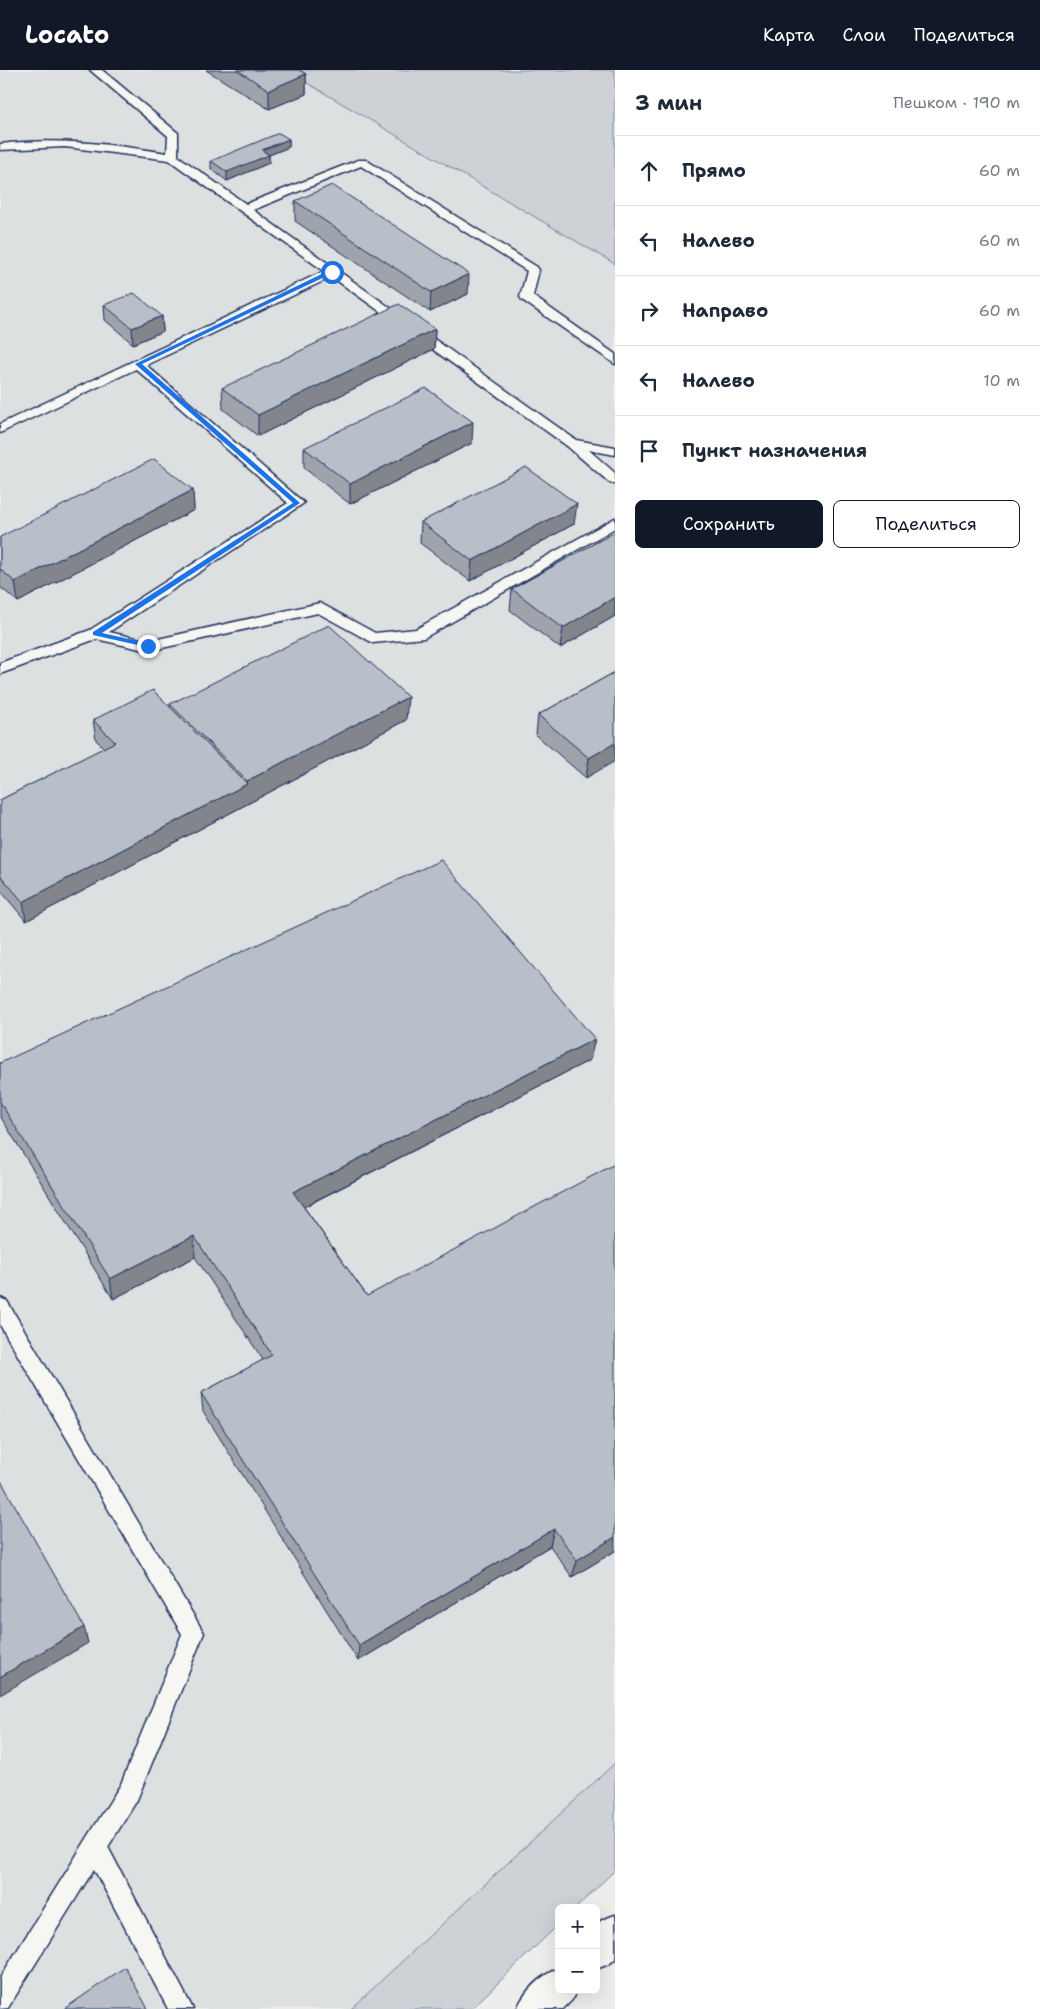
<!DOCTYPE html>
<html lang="ru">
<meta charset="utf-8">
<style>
body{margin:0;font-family:"Shantell Sans",sans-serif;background:#f2f2f3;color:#1f2937}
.controls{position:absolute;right:15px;bottom:15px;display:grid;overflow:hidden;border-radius:8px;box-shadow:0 5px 20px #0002}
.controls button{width:45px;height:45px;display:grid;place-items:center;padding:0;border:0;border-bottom:1px solid #e0e1e3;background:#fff;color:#1f2937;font:25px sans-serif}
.stop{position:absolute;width:15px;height:15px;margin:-11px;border:4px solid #1a73e8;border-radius:50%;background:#fff}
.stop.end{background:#1a73e8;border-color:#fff;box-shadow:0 1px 5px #0008}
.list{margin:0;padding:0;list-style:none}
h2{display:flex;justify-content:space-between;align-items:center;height:65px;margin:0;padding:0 20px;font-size:21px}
h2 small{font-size:16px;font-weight:400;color:#747a83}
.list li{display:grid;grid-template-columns:32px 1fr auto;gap:15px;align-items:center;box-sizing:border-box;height:70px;padding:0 20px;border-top:1px solid #e0e1e3}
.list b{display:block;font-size:19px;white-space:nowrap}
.list em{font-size:16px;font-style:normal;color:#747a83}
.actions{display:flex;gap:10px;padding:15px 20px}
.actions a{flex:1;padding:11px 0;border:1px solid #111827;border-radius:8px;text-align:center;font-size:18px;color:#111827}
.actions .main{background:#111827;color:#fff}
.icon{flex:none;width:28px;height:28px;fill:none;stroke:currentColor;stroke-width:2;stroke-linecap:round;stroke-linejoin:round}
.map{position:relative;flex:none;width:615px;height:1939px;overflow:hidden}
header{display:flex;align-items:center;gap:30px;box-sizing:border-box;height:70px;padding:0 25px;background:#111827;color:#fff}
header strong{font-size:24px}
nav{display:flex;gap:28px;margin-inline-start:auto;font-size:18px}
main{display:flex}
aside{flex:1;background:#fff}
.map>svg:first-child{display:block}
.built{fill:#dde0e1}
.green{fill:#ced2d7;stroke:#74809a}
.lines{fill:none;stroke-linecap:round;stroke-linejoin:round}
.lane-casing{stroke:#1b2f5e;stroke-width:3}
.secondary-casing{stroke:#1b2f5e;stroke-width:3}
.lane{fill:#f6f6f2;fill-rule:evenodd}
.secondary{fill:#f6f6f2;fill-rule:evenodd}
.wall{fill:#9fa4ac;stroke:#1b2f5e}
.shaded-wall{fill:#82868c;stroke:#1b2f5e}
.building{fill:#b9bfc8;stroke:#1b2f5e}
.route{fill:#1a73e8}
</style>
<header>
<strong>Locato</strong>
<nav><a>Карта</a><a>Слои</a><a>Поделиться</a></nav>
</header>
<main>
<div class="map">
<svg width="615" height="1939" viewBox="0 0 615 1939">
<rect width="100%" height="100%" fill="#edeeec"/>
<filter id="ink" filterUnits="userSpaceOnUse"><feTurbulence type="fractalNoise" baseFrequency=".02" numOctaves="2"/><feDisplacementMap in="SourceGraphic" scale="10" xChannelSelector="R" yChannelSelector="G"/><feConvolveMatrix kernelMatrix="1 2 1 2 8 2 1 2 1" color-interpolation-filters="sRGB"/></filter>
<g filter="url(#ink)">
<path class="built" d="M0,0H285L615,194V1693L351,1939H0Z"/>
<path class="green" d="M285,0H615V194Z
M615,1693V1800L576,1838H559V1854L471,1939H351Z"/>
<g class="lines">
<g class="lane-casing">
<path id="lane" d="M90,0H102L178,63V86L246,134L358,90H366L537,197L539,200L533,226L615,284V294L522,230L520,227L527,201L361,96L253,140L576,370L615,377V385L589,380L615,403V414L610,413L567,376L332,207L146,295L304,433L109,562L149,571L320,533L375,563L416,559L615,448V458L424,568L373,573L318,543L149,581L96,569L0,604V593L90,560L288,433L136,299L0,363V354L324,201L169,90L65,77L0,80V74C56,67 111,74 167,83L168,66Z
M0,1228L7,1231L204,1563L137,1730L108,1777L193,1939H168L94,1799L8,1938L0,1939V1908L121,1714L182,1564L0,1255Z"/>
</g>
<g class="secondary-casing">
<path id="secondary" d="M615,1845V1889L609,1894L596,1899V1855L602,1850Z
M559,1898V1920H576L572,1930L563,1939H517C525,1920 540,1906 559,1898Z"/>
</g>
<use href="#lane" class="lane"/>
<use href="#secondary" class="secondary"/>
</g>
<path class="wall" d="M206,0H299L306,4V24L269,39Z
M289,69V77L269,85V93L227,111L211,99V91Z
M295,131L468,224L430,242L295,151Z
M104,235L162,246L163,261L133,274L105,250Z
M435,259L434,279L258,366L223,339L222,318Z
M472,373L350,434L304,398V378Z
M193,420L194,440L18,532L0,517V467Z
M421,452L574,454L470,511L420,473Z
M615,462V546L560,578L510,540L512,519Z
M615,602L586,708L536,665L538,645Z
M170,634L406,650L26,851L0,820V730L104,678L96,670L93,650L170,638Z
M590,990L304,1137L367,1226L615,1481L572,1507L550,1476L358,1591L203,1341L201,1323L263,1290L195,1187L113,1229L0,1046V993Z"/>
<path class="shaded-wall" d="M306,4V24L269,39V20Z
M289,69V77L269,85V93L227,111V102L262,80Z
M469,204L468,224L430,242L431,222Z
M162,246L163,261L133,274L132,258Z
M435,259L434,279L258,366V345Z
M473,352L472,373L350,434V414Z
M193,420L194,440L18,532L15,512Z
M577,434L574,454L470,511L472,491Z
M615,527V546L560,578L563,558Z
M408,627L406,650L26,851L23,832L247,714V711Z
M615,673V691L586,708L589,688Z
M595,969L590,990L293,1142V1122Z
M194,1166L195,1187L113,1229L110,1209Z
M554,1459L550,1476L358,1591L359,1575Z
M615,1467V1481L572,1507L577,1490Z
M84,1557L88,1573L0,1625V1607Z"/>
<path class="building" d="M237,0H299L306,4L269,20Z
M279,63L289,69L262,80L269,85L227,102L211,91Z
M332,115L469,204L431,222L295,131Z
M134,223L162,246L132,258L104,235Z
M399,234L435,259L258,345L222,318Z
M426,318L473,352L350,414L304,378Z
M154,389L193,420L15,512L0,499V467Z
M526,397L577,434L472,491L421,452Z
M615,462V527L563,558L512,519Z
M329,555L408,627L247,711L170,634Z
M615,602V673L589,688L538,645Z
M153,620L247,714L23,832L0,805V730L115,672L93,650Z
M441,790L595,969L293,1122L367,1226L615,1094V1467L577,1490L554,1459L359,1575L201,1323L272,1285L194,1166L110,1209L0,1032V993Z
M0,1409L84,1557L0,1607Z
M125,1897L148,1939H64Z"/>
</g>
<path class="route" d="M330,200L335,202L142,294L300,433L102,563L151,574V578L93,565V562L293,433L135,294Z"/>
</svg>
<div class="controls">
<button>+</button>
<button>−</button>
</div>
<div class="stop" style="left:332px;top:202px"></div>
<div class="stop end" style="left:148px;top:576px"></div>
</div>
<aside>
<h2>3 мин<small>Пешком · 190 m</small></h2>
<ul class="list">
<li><svg class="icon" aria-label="ahead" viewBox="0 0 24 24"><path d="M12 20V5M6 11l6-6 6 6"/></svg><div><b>Прямо</b></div><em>60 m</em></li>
<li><svg class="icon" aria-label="left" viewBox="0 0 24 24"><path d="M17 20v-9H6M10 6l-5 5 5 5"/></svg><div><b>Налево</b></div><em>60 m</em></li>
<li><svg class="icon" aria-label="right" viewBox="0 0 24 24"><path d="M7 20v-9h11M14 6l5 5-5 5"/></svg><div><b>Направо</b></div><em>60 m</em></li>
<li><svg class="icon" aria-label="left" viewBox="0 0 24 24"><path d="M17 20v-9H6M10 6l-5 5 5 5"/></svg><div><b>Налево</b></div><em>10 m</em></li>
<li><svg class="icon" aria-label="arrive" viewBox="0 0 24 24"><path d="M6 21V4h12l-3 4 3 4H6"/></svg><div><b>Пункт назначения</b></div></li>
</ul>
<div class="actions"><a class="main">Сохранить</a><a>Поделиться</a></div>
</aside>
</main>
